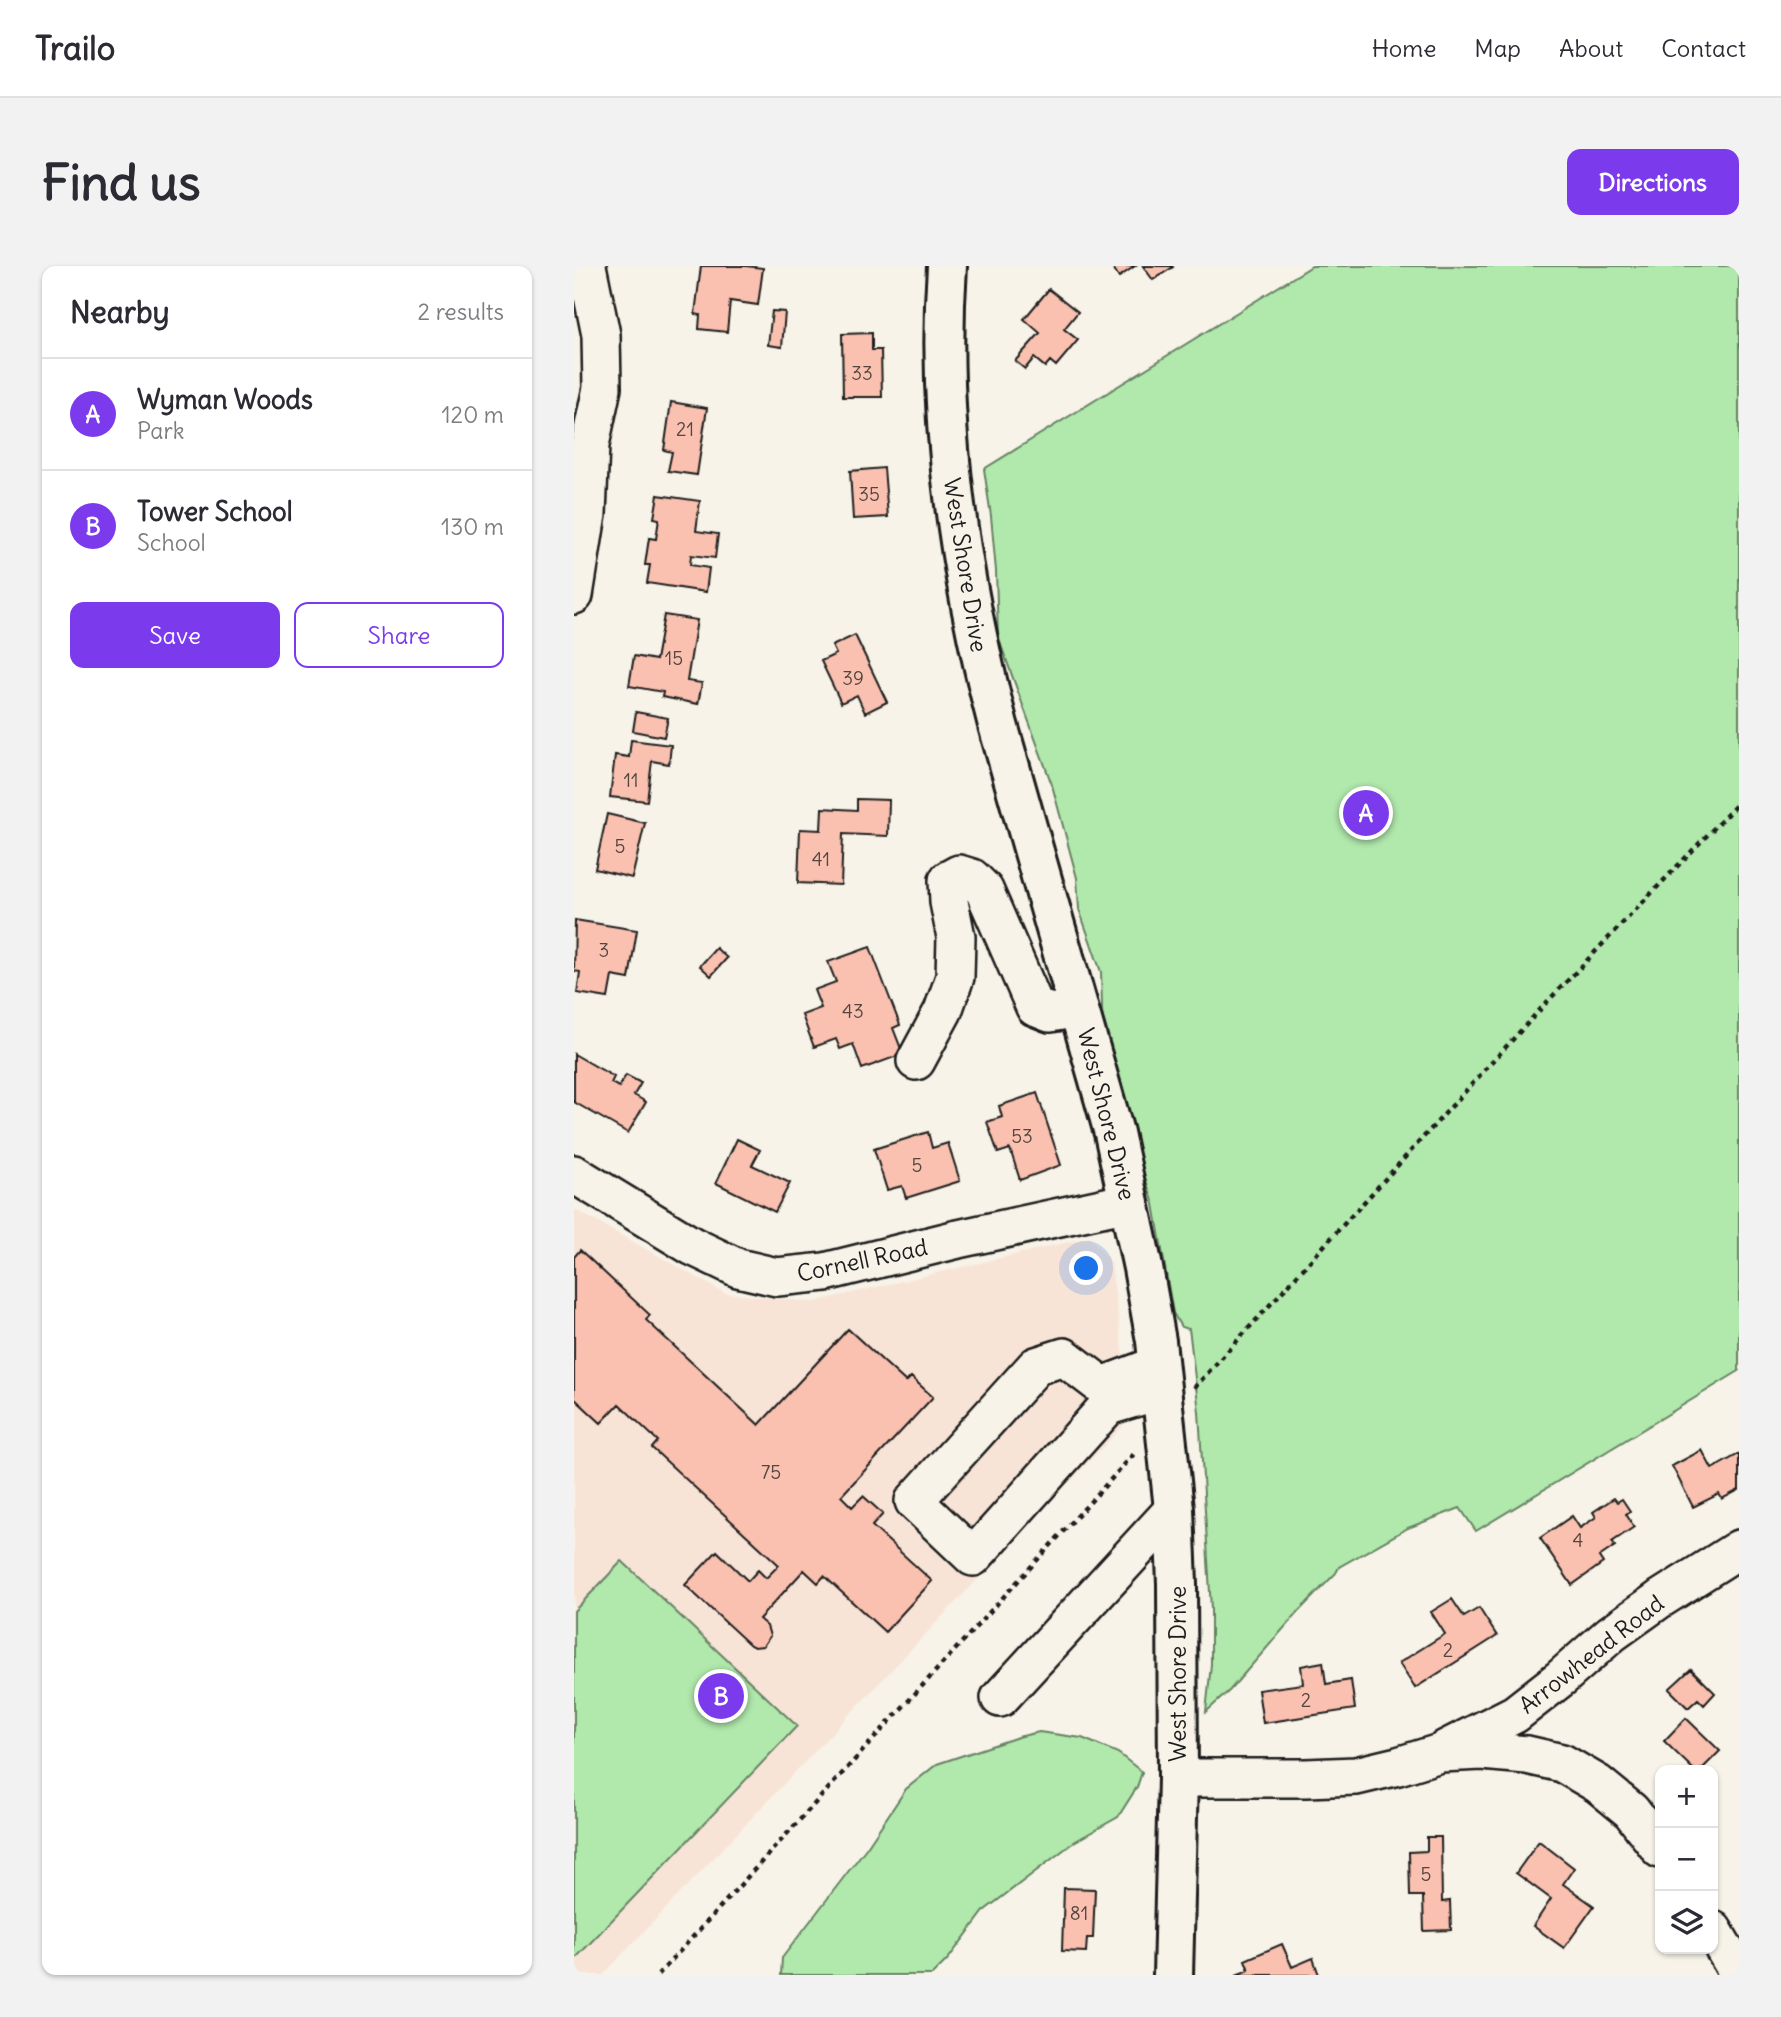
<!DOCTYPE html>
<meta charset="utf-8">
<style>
body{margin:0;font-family:Delius,sans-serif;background:#f2f2f3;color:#2b2b33}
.controls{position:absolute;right:21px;bottom:21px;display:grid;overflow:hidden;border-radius:14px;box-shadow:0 2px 5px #0004}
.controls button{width:63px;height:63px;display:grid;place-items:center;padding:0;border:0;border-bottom:2px solid #e1e1e2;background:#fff;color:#2b2b33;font:35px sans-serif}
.you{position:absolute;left:513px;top:1003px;width:24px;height:24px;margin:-18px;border:5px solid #fff;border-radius:50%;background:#1a73e8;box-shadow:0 0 0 10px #1a73e833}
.badge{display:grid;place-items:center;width:46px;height:46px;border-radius:50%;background:#7c3aed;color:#fff;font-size:23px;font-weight:700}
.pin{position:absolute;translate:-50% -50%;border:4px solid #fff;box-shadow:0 2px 7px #0006}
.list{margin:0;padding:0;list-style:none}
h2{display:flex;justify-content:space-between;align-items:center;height:91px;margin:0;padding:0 28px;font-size:30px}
h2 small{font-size:23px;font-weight:400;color:#7c7c81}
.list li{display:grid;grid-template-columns:46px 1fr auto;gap:21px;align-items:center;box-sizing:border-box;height:112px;padding:0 28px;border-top:2px solid #e1e1e2}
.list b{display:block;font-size:26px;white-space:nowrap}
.list p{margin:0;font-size:23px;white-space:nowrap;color:#7c7c81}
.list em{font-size:23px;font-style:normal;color:#7c7c81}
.actions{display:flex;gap:14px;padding:21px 28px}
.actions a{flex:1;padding:16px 0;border:2px solid #7c3aed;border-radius:14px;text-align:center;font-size:24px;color:#7c3aed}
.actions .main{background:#7c3aed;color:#fff}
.icon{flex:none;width:38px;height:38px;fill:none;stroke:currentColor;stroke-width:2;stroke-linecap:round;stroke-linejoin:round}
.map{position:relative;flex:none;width:1165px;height:1709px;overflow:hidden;border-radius:14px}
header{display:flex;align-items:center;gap:42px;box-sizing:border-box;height:98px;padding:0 35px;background:#fff;border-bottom:2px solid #e1e1e2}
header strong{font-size:33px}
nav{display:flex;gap:38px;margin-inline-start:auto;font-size:24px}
.intro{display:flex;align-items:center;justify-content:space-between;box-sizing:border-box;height:168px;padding:0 42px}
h1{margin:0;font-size:49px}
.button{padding:18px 32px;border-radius:14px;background:#7c3aed;color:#fff;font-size:24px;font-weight:700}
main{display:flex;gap:42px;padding:0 42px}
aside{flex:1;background:#fff;border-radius:14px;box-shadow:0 2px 5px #0004}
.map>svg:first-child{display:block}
.built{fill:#f8e4d7}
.green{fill:#b1e8ac;stroke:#668264;stroke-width:2}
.building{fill:#fac1b0;stroke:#1c1c1c;stroke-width:2}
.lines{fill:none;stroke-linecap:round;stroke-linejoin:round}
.minor-casing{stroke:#1c1c1c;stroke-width:42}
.major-casing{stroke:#1c1c1c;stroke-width:44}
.path{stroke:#1c1c1c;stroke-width:4.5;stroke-dasharray:5 5;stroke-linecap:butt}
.minor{stroke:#f7f3e8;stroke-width:37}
.major{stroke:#f7f3e8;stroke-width:38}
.labels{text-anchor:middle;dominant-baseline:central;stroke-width:6;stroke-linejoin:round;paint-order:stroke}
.number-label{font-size:19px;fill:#544541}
.street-label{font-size:23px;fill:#1c1c1c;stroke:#f7f3e8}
</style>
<header>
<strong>Trailo</strong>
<nav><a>Home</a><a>Map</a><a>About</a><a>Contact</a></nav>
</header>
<div class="intro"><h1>Find us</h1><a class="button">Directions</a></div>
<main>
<aside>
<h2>Nearby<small>2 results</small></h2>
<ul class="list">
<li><span class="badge">A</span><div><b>Wyman Woods</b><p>Park</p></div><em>120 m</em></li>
<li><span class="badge">B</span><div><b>Tower School</b><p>School</p></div><em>130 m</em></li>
</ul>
<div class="actions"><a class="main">Save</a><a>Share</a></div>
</aside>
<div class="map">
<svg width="1165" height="1709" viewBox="0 0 1165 1709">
<rect width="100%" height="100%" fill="#f7f3e8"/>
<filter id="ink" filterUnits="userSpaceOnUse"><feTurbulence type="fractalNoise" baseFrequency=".0143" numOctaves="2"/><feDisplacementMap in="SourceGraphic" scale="14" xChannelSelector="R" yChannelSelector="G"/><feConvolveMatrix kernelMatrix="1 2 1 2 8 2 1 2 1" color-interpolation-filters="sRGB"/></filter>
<g filter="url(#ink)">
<path class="built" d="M0,943L151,1027L239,1036L516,971L537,996L557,1151L29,1709H0Z"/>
<path class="green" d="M738,0H1165V1105L902,1265L886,1242L834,1262L765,1301L762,1307L724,1346L656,1424L632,1446L637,1398V1343L625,1146L616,1070L615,1063L607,1061L599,1047L580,938L547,842L529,773L527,706L505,643L503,612L478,519L424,371L422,305L417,250L410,203Z
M48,1295L223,1460L0,1694V1345Z
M465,1466L508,1472L544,1487L568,1506L563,1521L544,1551L500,1576L411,1644L374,1693L358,1709H207L208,1692L293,1581L332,1523L363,1498L444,1471Z"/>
<path class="building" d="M127,0H172L189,2L184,39L156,35L153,66L125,63L126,49L121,48Z
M538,0H561L545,11Z
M569,0H598L599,1L579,14Z
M475,23L504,46L490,63L504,74L482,100L476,95L471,101L460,92L451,103L441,95L466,67L450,53Z
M198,45L211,46L208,81L194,79Z
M298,67V84H307L308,131H269L268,68Z
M97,136L133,142L123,209L94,205L98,186L90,184Z
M310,202L314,251L279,253L276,205Z
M84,229L126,235L122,265L144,268L141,292L117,289L116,299L135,302L132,326L73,317L76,299H71L75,272L82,273L85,253L80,252Z
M90,349L123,354L113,415L128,417L124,438L88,431L89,426L55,420L60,390L82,394Z
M281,369L313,436L291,447L283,429L267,437L247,395L262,388L258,380Z
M62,446L94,452L90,471L59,465Z
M57,474L97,479L95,498L78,495L73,535L36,531L41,489L55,491Z
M283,533L315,534L314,570L269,568L267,619L224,617L226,563L247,564L248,542L283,544Z
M33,548L71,557L58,612L21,603Z
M1,654L63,664L55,713L38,710L34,732L3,727L6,706L0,705Z
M296,681L326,759L319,762L329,788L288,803L279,778L266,783L262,773L240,781L228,749L247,742L240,724L262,716L254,696Z
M142,682L153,692L137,710L126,700Z
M0,788L40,811L37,817L45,821L52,809L67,817L60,829L72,836L54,867L0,836Z
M463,827L487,899L446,914L436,883L424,887L413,856L428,851L425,840Z
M354,866L358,882L374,877L386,915L332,932L328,920L313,924L300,883Z
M163,873L186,884L178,899L216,917L201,946L142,917Z
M6,984L76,1049L72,1054L185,1159L274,1063L332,1116L337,1111L359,1131L267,1230L278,1241L289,1230L309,1248L298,1260L358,1315L311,1366L250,1310L244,1317L230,1304L185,1353L193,1360L196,1370L189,1380L180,1381L176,1379L111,1319L143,1285L174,1315L184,1304L192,1312L205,1299L78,1182L84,1175L45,1138L27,1157L0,1132V991Z
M1128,1184L1138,1203L1165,1188V1224L1148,1233L1145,1228L1119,1241L1098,1200Z
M1040,1232L1043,1236L1048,1233L1056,1245L1052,1248L1060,1261L1038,1276L1041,1280L1025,1291L1029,1297L998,1319L966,1272L998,1250L1006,1262L1022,1251L1019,1246Z
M878,1333L890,1351L905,1342L923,1370L841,1422L825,1397L871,1368L857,1346Z
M749,1396L752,1418L777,1414L781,1443L689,1457L684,1424L729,1418L727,1400Z
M1117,1403L1141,1427L1130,1439L1124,1433L1114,1442L1095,1423Z
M1112,1452L1146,1485L1127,1504H1120L1090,1475Z
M853,1571H867L868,1636L876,1635L877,1664L850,1665L849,1630H836L835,1586L853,1585Z
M965,1575L1000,1602L989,1618L1020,1640L990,1682L959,1660L977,1633L942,1607Z
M490,1622L521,1623L519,1672H513L512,1686L488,1685Z
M708,1678L718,1701L739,1692L745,1709H662L675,1704L671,1694Z"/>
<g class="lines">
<g class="minor-casing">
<path id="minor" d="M0,329L13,248L16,179L28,122L27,69L13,0
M342,795L369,745L381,711L382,671L375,636L374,614L385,608L398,612L410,624L461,741L476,747L505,742
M0,908L118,980L164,1002L203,1011L251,1006L384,973L555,936
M584,1099L528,1120L490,1091L462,1100L340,1235L399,1291L534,1140L587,1124
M426,1432L600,1243
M872,1483L941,1448L987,1412L1037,1368L1086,1333L1165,1283
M604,1512H732L782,1510L824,1500L866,1487L908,1485L953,1489L988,1497L1024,1518L1057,1545L1086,1583
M1139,1664L1165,1708"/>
</g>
<g class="major-casing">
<path id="major" d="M373,0C362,155 385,309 424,459L540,867L569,1002L582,1075L600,1243L603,1318L604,1512L599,1709"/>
</g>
<path class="path" d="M620,1122L973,736L1165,536
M84,1709L560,1188"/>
<use href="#minor" class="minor"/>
<use href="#major" class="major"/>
</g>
</g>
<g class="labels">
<g class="number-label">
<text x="288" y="107">33</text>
<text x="111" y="163">21</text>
<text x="295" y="228">35</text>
<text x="100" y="392">15</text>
<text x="279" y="412">39</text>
<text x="57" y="514">11</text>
<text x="46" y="580">5</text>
<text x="247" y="593">41</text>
<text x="30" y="684">3</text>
<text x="279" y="745">43</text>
<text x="448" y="870">53</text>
<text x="343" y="899">5</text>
<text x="197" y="1206">75</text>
<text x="1004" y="1274">4</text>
<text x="874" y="1384">2</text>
<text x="732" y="1434">2</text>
<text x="852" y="1608">5</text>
<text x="505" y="1647">81</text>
</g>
<g class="street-label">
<text transform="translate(392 299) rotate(81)">West Shore Drive</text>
<text transform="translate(533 848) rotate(76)">West Shore Drive</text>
<text transform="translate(288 994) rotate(-12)">Cornell Road</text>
<text transform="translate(1017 1388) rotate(-38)">Arrowhead Road</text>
<text transform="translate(603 1408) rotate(-90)">West Shore Drive</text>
</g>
</g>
</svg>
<div class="controls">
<button>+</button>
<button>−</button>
<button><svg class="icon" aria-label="layers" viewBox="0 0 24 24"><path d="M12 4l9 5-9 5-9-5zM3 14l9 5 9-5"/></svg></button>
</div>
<div class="you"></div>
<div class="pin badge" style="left:792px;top:547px">A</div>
<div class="pin badge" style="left:147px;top:1430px">B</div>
</div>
</main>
